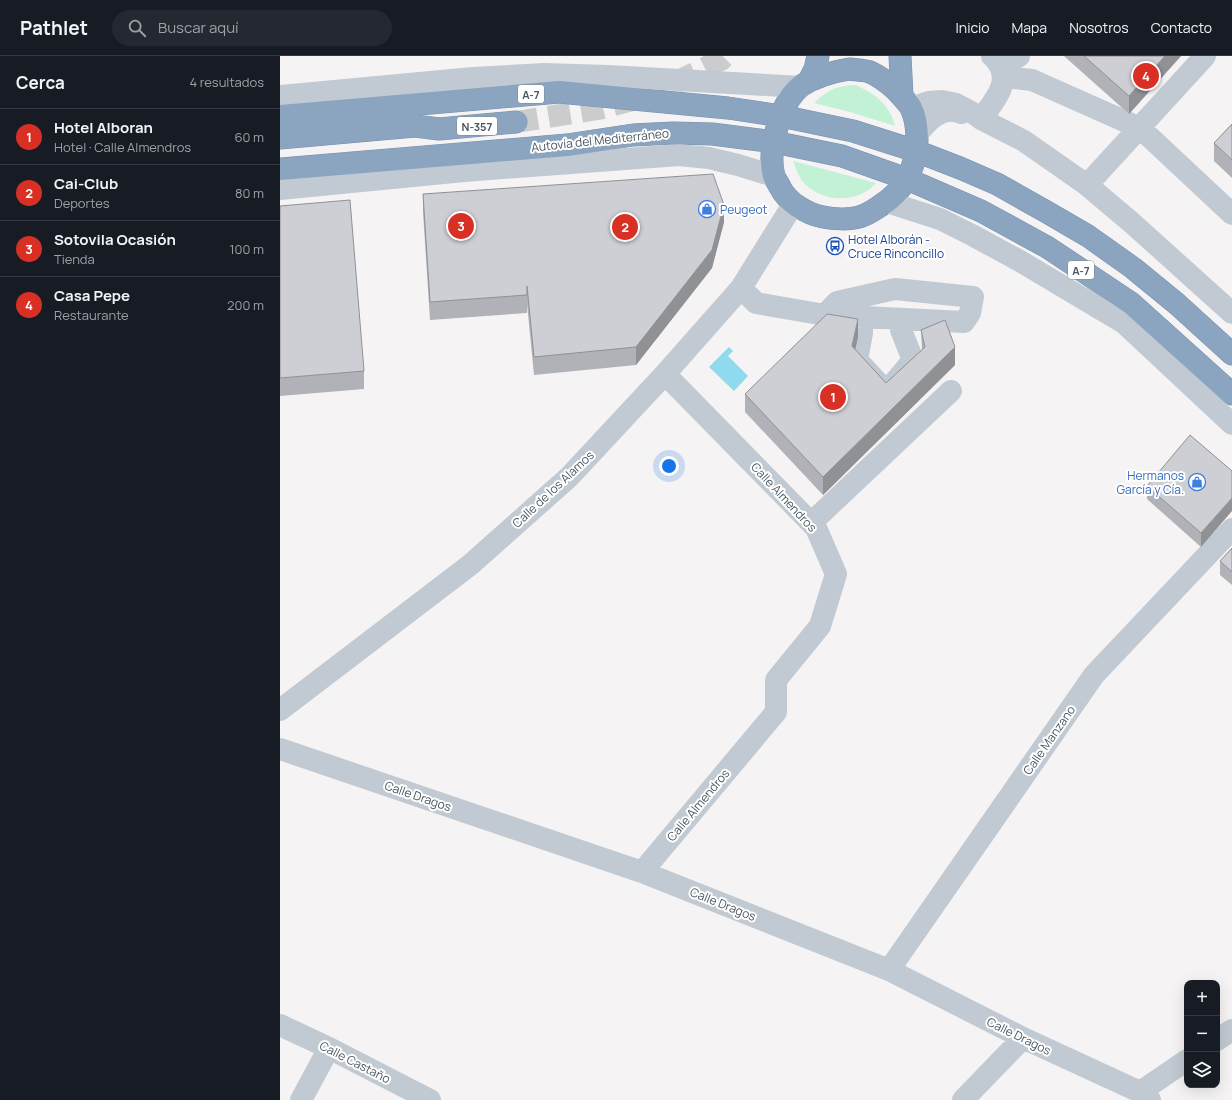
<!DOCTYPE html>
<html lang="es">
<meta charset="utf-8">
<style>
body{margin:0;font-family:Manrope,sans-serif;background:#242831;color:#f1f3f6}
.controls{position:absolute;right:12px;bottom:12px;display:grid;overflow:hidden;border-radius:8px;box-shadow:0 4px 16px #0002}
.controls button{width:36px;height:36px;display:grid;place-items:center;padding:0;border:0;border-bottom:1px solid #363941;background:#171b24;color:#f1f3f6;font:20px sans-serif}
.you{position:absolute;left:389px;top:410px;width:14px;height:14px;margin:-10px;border:3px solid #fff;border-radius:50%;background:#1a73e8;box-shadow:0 0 0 6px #1a73e833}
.badge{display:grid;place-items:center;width:26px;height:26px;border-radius:50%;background:#d93025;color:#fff;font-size:13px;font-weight:700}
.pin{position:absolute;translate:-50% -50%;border:2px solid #fff;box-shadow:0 1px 4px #0006}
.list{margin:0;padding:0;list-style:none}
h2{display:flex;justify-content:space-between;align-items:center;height:52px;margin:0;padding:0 16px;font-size:17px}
h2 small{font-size:13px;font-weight:400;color:#9ea1a6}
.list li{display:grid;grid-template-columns:26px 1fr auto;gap:12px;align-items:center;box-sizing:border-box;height:56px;padding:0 16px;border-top:1px solid #363941}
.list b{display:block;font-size:15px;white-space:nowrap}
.list p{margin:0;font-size:13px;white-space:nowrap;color:#9ea1a6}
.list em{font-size:13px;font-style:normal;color:#9ea1a6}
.icon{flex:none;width:22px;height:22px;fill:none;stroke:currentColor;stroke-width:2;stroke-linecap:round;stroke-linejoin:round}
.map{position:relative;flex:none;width:952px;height:1044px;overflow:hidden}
header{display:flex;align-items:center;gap:24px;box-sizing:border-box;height:56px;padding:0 20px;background:#171b24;border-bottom:1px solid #363941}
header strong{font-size:19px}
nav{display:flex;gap:22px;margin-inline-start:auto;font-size:14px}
.search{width:280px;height:36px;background:#242831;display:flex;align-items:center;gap:10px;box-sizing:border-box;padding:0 14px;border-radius:22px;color:#9ea1a6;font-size:15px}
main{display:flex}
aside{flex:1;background:#171b24}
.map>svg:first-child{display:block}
.green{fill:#c3f1d5}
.water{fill:#90daee}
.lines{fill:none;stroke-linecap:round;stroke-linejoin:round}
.highway-tunnel{stroke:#caccce;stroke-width:22;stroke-dasharray:22 11;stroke-linecap:butt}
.highway-casing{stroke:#7690ad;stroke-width:23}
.minor{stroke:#c1cad2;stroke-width:22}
.highway{stroke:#8ba5c1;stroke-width:22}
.wall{fill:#b0b2b7}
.shaded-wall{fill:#909195}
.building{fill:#cdcfd5;stroke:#909195}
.labels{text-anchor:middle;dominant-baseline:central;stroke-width:4;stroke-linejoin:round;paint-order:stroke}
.shield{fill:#fff;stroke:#808990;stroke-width:1}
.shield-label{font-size:11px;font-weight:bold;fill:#4a5661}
.street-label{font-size:12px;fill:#4a5661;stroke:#fff}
.shop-label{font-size:12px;fill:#366cbe;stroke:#fff;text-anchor:start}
.transit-label{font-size:12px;fill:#164399;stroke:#fff;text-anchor:start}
</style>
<header>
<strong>Pathlet</strong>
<div class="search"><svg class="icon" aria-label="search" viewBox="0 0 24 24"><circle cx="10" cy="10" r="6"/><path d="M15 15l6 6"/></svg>Buscar aquí</div>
<nav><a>Inicio</a><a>Mapa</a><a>Nosotros</a><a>Contacto</a></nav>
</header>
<main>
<aside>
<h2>Cerca<small>4 resultados</small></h2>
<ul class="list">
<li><span class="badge">1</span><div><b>Hotel Alboran</b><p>Hotel · Calle Almendros</p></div><em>60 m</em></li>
<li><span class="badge">2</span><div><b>Cai-Club</b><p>Deportes</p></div><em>80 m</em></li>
<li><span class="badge">3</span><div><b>Sotovila Ocasión</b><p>Tienda</p></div><em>100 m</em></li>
<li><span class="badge">4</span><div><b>Casa Pepe</b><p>Restaurante</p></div><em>200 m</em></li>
</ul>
</aside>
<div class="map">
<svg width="952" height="1044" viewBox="0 0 952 1044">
<rect width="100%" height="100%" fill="#f5f3f3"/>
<path class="green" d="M575,29C595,37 610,49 615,70L570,56L534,47C548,34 556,30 575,29Z
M513,105L596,127C579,147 545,147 526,129C519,123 516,113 513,105Z"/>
<path class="water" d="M449,291L453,295L448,300L468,320L454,335L429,311Z"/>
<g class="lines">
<path class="highway-tunnel" d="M236,66L318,53L368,40L441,4L445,0"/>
<g class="highway-casing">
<path id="highway" d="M620,0L622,40
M569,13C576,14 584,14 590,16C599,20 607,26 615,33C620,39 627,45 631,52C636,62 637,73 637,84C636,113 625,134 600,150C594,154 587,159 579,161C569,164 553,163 543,161C527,158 507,146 500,131C498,127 495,123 494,120C487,95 500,46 521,30C536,20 551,16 569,13Z
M529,25L535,13L538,0
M0,60L279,36L448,52L501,60L573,75L636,95L680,112L717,128L765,155L808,180L853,212L897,248L952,298
M0,82L135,70L159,73L236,66
M0,113L287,89L353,79L393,77L432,78L494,86L562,100L627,123L701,155L767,191L851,247L952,338"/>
</g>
<path class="minor" d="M721,12L739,0
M724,21L752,24L860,72L952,158
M0,40L193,22L264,18L328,20L521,31
M631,52L649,46L662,45L676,48L693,57L701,63L744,85L807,129L852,167L952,257
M701,63C715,44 736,22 712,0
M637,79C646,66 663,48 681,57
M807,129L925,0
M0,133L184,115L399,99L429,102L458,109L494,120
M607,146L660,163L692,179L740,205L844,267L952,368
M461,232L476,247L545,259L684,266L690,257L693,241L615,233L557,246L545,259
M582,261V277L577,304L600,329L606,330L613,328L633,304L621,274L622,263
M531,467L671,335
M0,654L190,509L289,421L385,318L461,232L514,147
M0,693L362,816L609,914L743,982L860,1036L870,1044
M362,816L496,656V624L540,570L556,518L536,472L385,318
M609,914L814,619L952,473
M0,969L49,992L150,1044
M937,984L952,974
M860,1036L907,1004
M21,1044L49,992
M683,1044L743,982"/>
<use href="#highway" class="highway"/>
</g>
<path class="wall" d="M784,0H901L849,58Z
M952,68V122L934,105V87Z
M143,138L444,166L432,212L356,309L254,319L247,248V257L150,264L143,156Z
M0,150L84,315V333L0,340Z
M641,274L675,309L543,439L465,356V338L578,281L575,293L606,327L642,294Z
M952,415L921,491L867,443V430Z
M952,492V529L940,519V505Z"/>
<path class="shaded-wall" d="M885,0H901L849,58V40Z
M444,149V166L432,212L356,309V291Z
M578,263V281L572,308V290Z
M675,291V309L543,439V421Z
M952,442V455L921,491V477Z"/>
<path class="building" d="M804,0H885L849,40Z
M952,68V104L934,87Z
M433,118L444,149L432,194L356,291L254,301L247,230V239L150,246L143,138Z
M70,144L84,315L0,322V150Z
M547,258L578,263L572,290L606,327L645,291L641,274L665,264L675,291L543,421L465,338Z
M910,379L952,415V442L921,477L867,430Z
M952,492V516L940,505Z"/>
<defs>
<g id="shop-ring" transform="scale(0.9)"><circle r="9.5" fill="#fff" stroke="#3f7fe0" stroke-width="1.5"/><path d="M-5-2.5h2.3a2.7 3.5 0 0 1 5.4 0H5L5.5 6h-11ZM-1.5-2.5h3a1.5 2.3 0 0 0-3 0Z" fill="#3f7fe0"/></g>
<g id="bus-ring" transform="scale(0.9)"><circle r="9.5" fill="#fff" stroke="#1a4fb4" stroke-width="1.5"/><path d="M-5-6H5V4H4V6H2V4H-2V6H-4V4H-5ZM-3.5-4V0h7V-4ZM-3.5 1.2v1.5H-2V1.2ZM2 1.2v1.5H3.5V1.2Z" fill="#1a4fb4"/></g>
</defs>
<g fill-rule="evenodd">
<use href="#shop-ring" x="427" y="153"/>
<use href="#bus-ring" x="555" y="190"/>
<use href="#shop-ring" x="917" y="426"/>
</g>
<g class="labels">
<g class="shield">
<rect x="238" y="29" width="26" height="18" rx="3"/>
<rect x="177" y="61" width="40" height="18" rx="3"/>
<rect x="788" y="205" width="26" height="18" rx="3"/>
</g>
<g class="shield-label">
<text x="251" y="38">A-7</text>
<text x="197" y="70">N-357</text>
<text x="801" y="214">A-7</text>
</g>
<g class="street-label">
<text transform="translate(320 84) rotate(-6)">Autovía del Mediterráneo</text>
<text transform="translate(273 433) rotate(-43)">Calle de los Alamos</text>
<text transform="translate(504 441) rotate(47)">Calle Almendros</text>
<text transform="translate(769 684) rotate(-55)">Calle Manzano</text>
<text transform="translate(138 740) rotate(19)">Calle Dragos</text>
<text transform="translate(418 749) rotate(-50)">Calle Almendros</text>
<text transform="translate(443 848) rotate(22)">Calle Dragos</text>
<text transform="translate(739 980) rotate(26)">Calle Dragos</text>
<text transform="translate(75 1006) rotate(27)">Calle Castaño</text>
</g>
<g class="shop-label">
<text x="440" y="153">Peugeot</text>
<text x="904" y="419" text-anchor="end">Hermanos<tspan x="904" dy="14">García y Cía.</tspan></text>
</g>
<g class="transit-label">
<text x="568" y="183">Hotel Alborán -<tspan x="568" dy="14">Cruce Rinconcillo</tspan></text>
</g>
</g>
</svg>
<div class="controls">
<button>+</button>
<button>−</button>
<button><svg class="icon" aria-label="layers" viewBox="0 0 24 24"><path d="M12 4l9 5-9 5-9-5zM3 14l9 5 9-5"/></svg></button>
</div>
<div class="you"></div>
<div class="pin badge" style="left:553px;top:341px">1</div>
<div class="pin badge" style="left:345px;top:171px">2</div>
<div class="pin badge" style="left:181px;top:170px">3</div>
<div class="pin badge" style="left:866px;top:20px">4</div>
</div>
</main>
